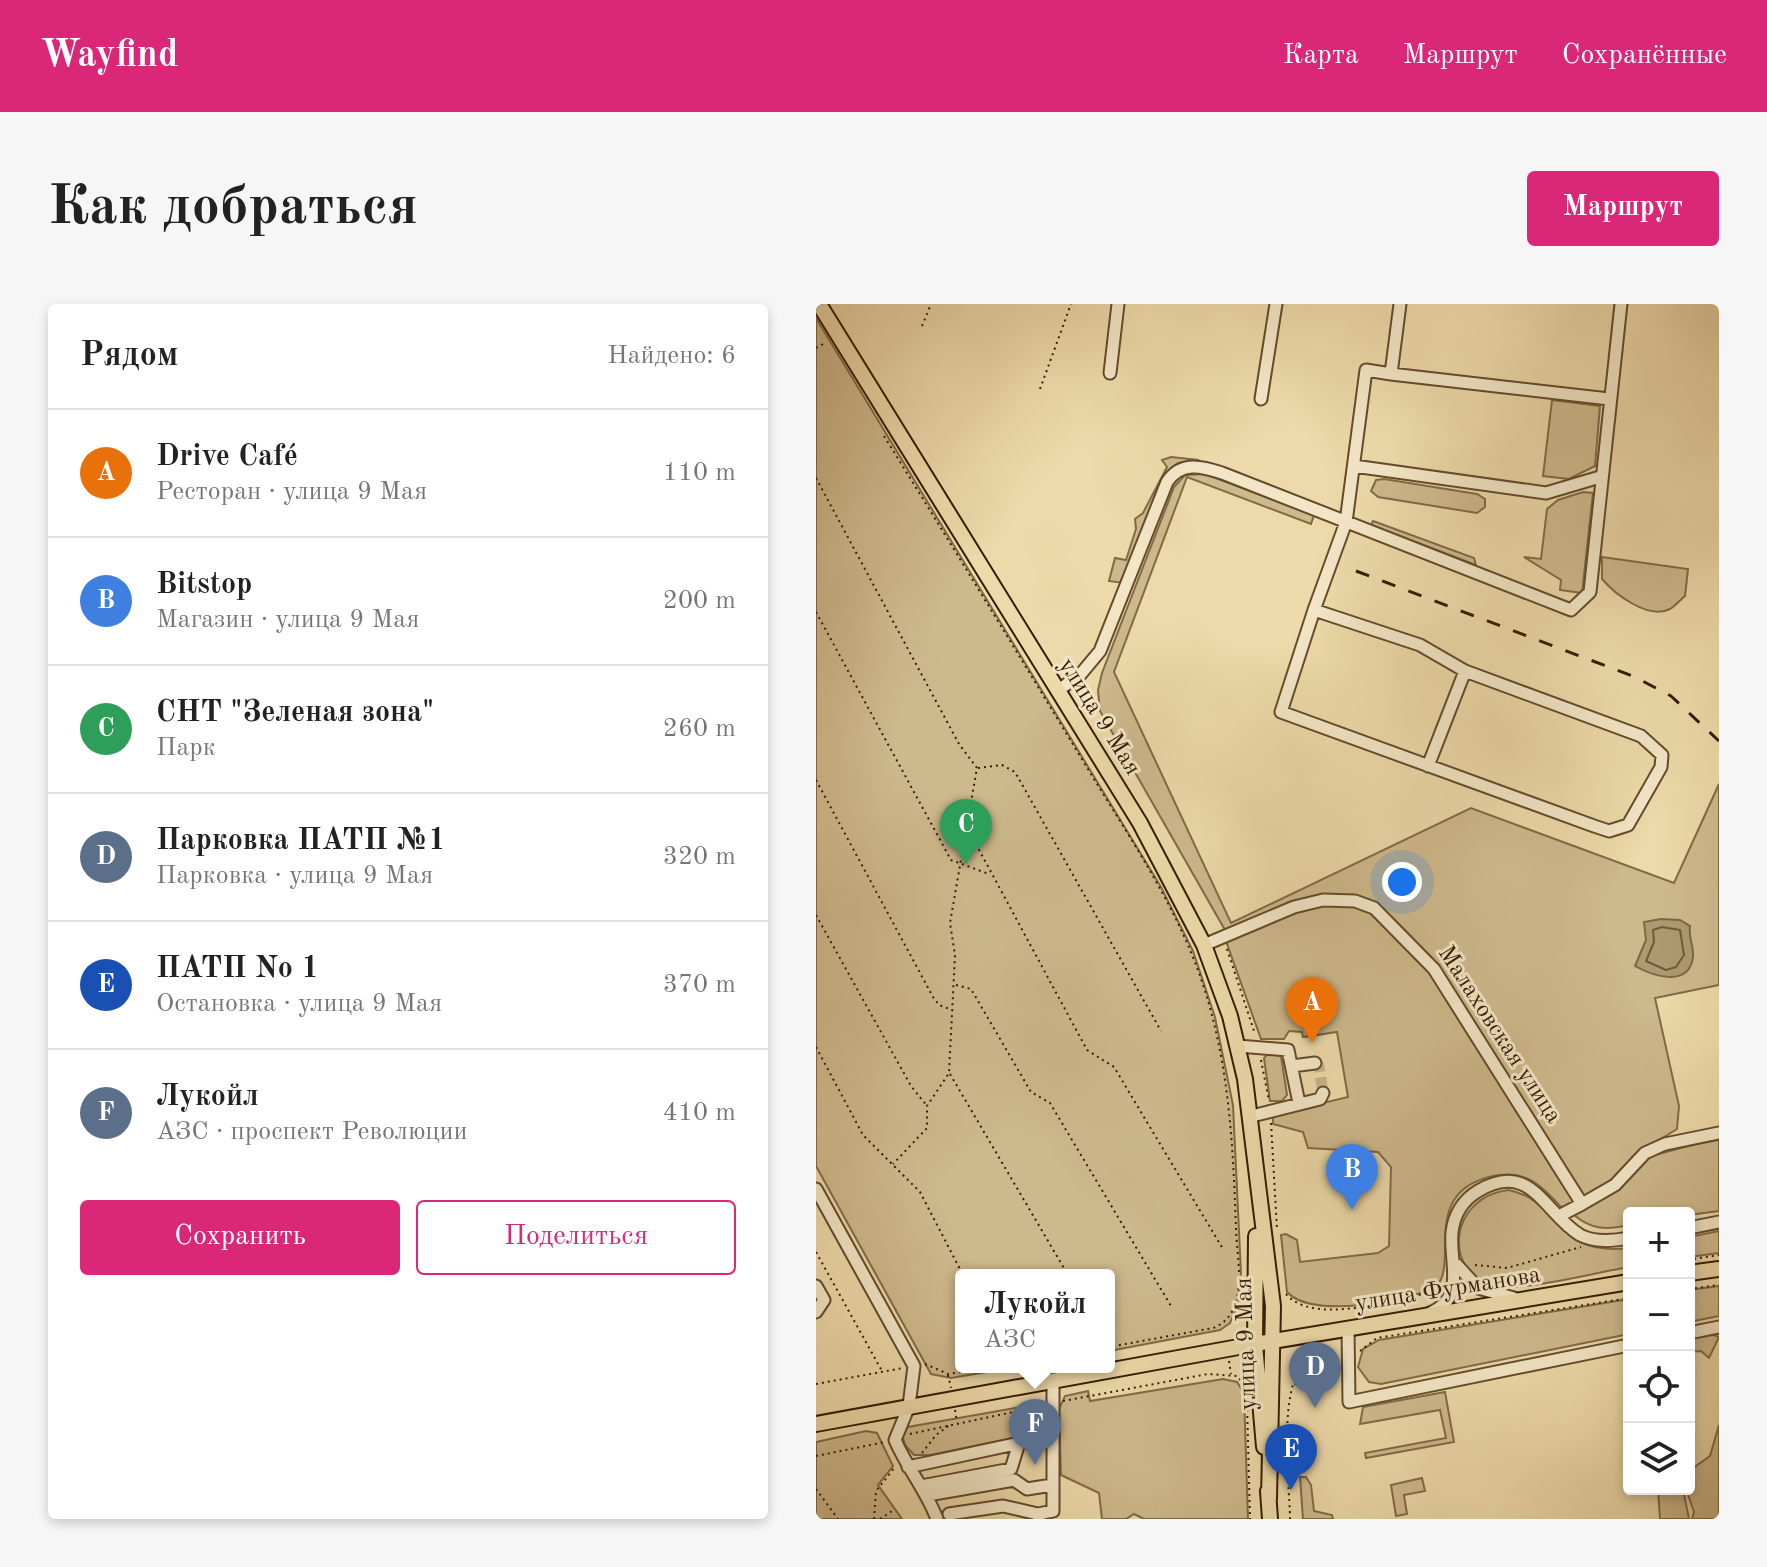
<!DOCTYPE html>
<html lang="ru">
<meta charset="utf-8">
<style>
body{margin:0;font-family:"Old Standard TT",serif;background:#f6f6f6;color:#222}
.controls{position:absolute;right:24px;bottom:24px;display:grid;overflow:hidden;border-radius:8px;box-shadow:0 4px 12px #0003}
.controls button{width:72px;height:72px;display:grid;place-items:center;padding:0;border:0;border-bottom:2px solid #e0e0e0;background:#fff;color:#222;font:40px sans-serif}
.you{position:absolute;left:586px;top:578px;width:28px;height:28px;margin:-20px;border:6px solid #fff;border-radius:50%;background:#1a73e8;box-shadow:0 0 0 12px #1a73e833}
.badge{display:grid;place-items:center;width:52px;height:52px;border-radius:50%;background:#db2777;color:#fff;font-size:26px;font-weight:700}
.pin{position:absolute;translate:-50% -66px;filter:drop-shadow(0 2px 4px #0008)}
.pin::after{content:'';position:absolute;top:42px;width:28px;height:24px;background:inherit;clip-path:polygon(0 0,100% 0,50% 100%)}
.popup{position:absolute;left:139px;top:965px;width:160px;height:104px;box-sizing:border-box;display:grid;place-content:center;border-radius:8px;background:#fff;filter:drop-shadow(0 2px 6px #0005);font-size:26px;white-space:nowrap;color:#767676}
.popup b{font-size:30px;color:#222}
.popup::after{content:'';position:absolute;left:50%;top:100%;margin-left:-16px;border:16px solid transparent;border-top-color:#fff}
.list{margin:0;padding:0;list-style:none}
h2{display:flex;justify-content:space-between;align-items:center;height:104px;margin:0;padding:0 32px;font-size:34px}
h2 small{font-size:26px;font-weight:400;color:#767676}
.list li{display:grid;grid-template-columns:52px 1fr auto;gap:24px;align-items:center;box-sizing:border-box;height:128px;padding:0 32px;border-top:2px solid #e0e0e0}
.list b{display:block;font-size:30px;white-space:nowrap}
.list p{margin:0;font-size:26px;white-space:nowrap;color:#767676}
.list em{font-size:26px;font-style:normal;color:#767676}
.actions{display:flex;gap:16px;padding:24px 32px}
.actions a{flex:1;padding:18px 0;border:2px solid #db2777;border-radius:8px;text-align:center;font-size:28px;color:#db2777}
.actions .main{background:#db2777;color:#fff}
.icon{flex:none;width:44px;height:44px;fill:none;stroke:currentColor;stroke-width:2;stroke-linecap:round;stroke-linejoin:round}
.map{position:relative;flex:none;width:903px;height:1215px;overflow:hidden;border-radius:8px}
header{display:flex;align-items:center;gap:48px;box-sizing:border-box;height:112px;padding:0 40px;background:#db2777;color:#fff}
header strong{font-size:38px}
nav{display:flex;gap:44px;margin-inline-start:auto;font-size:28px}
.intro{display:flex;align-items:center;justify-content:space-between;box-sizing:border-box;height:192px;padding:0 48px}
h1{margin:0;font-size:56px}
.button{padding:20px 36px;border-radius:8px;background:#db2777;color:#fff;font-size:28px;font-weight:700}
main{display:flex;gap:48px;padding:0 48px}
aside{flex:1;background:#fff;border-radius:8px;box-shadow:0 4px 12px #0003}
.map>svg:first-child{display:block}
.green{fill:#ceb98c;stroke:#826a46;stroke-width:2}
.water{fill:#ae9970;stroke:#7e6744;stroke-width:2}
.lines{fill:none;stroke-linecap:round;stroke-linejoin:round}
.shore{stroke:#725a38;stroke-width:2}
.minor-tunnel{stroke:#c8b387;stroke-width:11;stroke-dasharray:11 5.5;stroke-linecap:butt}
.minor-casing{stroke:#634b2b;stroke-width:15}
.major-casing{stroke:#351c01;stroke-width:18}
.path{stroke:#351c01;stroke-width:2;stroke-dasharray:2 4;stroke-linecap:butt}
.minor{stroke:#f3e6c7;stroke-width:11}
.major{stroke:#edd9a9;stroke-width:14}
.rail{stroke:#351c01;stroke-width:3;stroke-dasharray:14 14;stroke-linecap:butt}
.labels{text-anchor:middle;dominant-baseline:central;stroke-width:6;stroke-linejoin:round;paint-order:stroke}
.street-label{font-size:24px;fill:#351c01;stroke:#f3e6c7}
</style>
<header>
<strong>Wayfind</strong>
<nav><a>Карта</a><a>Маршрут</a><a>Сохранённые</a></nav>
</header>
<div class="intro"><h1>Как добраться</h1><a class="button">Маршрут</a></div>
<main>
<aside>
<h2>Рядом<small>Найдено: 6</small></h2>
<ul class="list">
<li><span class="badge" style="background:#e8710a">A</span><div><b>Drive Café</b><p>Ресторан · улица 9 Мая</p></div><em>110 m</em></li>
<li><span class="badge" style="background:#3f7fe0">B</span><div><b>Bitstop</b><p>Магазин · улица 9 Мая</p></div><em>200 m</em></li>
<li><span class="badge" style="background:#2e9e5b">C</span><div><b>СНТ &quot;Зеленая зона&quot;</b><p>Парк</p></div><em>260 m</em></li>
<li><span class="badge" style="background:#5c6f8a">D</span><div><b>Парковка ПАТП №1</b><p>Парковка · улица 9 Мая</p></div><em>320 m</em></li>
<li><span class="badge" style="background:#1a4fb4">E</span><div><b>ПАТП No 1</b><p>Остановка · улица 9 Мая</p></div><em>370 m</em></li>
<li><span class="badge" style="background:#5c6f8a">F</span><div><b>Лукойл</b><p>АЗС · проспект Революции</p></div><em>410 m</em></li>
</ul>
<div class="actions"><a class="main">Сохранить</a><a>Поделиться</a></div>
</aside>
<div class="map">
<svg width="903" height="1215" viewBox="0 0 903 1215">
<rect width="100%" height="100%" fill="#edd9a9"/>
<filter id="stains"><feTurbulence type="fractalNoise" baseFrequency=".0025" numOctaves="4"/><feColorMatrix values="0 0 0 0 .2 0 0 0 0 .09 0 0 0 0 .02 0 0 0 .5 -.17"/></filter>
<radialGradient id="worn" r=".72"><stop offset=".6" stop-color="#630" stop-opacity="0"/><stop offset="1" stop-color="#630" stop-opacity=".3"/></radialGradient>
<path class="green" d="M0,14L345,583L377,647L399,713L417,801L425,969L422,1001L414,1019L404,1026L293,1047V971H145V1063H201L135,1074L115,1070L0,862Z
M736,96L784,102L779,162L753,175L727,172Z
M355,153L383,156L362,159L349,169L307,279L293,277L299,254L310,256L320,225L319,215L327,209L351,163L346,156Z
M389,170L498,211L495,220L371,173L298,368L415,619L655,504L858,579L903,480V681L839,694L863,802L861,825L827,846L796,879L768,895L620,662L569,609L519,592L409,626L284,407L282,386L286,369L358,183L369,171Z
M568,175L661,190L669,195V203L661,209L562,193L555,187L560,176Z
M767,188L777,189L766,289L744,286L745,276L708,253L725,255L731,205L742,196Z
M557,217L658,254L660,261L555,221Z
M786,253L872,265L869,292C864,296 859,302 854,305C832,316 799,290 786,275Z
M538,600L556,607L614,666L761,896L746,904C726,882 710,865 677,872C603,888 644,959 620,983C590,998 495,1015 471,988L465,931L470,930L481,936L484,958L562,949L573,942L575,863L562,848L492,844L487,828L457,820V811L532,793L521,728L487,733L486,728L473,727L468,735H445L410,637L496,602Z
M452,750L465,752L471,791L466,797H454L448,754Z
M903,834V907L873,911L813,909V921C790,926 776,926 758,911L831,853Z
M692,886C744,895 738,954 813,944V963C782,968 706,988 679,982C627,971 631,894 692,886Z
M903,927V949L873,953V933Z
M903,982V1012L873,1018V986Z
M813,995V1030L565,1080L553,1078L542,1063L547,1045L563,1036Z
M895,1030L903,1033L893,1054L885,1047L873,1048V1035Z
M510,1050L518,1056L519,1068L479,1080C481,1064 493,1050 510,1050Z
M407,1075L421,1078L428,1089L432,1215H328L318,1210L310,1215H286L283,1189L245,1171L243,1105L249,1092L272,1087L274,1097Z
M629,1088L638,1138L550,1154L549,1149L630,1134L624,1106L544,1120L547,1103Z
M227,1099L228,1122L221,1129L114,1151H98L89,1141L86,1131L92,1123Z
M903,1121V1215H876L878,1208L870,1185L873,1167L894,1152Z
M50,1127L61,1129L77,1162L62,1181L86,1215H0V1138Z
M484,1173H490L495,1181L498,1207L516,1211L517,1215H487Z
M606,1174L609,1187L588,1191L591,1210L580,1212L575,1181Z
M842,1185H862L868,1190L873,1215H844Z"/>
<path class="water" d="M845,615L864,616L874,622C872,633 878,642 877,653C873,685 835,671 819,662L830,636L828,618Z"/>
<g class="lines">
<path class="shore" d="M846,623L864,626L868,651L860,663L850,666L830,657L838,638L837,626Z"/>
<path class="minor-tunnel" d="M499,759L503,762L507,789"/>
<g class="minor-casing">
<path id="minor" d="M294,69L302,0
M575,70L793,95
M445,95L460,0
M538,162L730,189L784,173
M498,306L604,341L649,367L825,432L846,451L845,463L812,521L793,527L778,522L465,408Z
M498,306L530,218L550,66L575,70L584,0
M241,387L264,371L284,347L351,178C365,157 385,162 406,169L755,306L774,288L805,0
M612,462L649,367
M388,641L478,603L507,596L539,597L558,604L618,665L766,900L743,912
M422,742L472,746L483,799
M476,762L499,759
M436,812L504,795L507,789
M0,885L98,1062L93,1102L79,1136C91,1164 110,1186 121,1215
M766,900L799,881L829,849L849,840L903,829
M873,924L903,918
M640,960L662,984L698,994
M0,982L8,996L0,1008
M614,1009C651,993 633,959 636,928C638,911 647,896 662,887C715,855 728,909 764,931C779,939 797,937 813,934
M532,1025L533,1098L813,1041
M873,1029L903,1023
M92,1163L236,1132
M105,1182L195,1165L203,1139
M112,1191L198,1176L211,1185L236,1181
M133,1210L187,1202L222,1210L223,1214
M222,1210L237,1207V1075"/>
</g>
<g class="major-casing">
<path id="major" d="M3,0L324,519L388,641L414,712L429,775L457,1002L453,1195
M440,932L439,1040L448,1143
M873,969L903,965
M0,1120L439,1040L813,978
M452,1187L454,1215"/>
</g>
<path class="path" d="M106,22L115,0
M0,44L9,39
M224,85L255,0
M68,132C135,240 201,348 267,457C308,525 356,594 383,669C413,753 417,838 420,926C421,957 434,1010 397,1024L293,1043
M0,174L143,440L161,464L134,619L139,651L133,769L111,802V824L77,860
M0,308L135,556L173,570
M162,464L186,461L199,468L345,727
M0,476L117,693L123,701L136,706
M149,534L161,542L271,746L298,763L407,945
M0,611L95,782L111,802
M411,645L439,730
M140,681L155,685L215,788L234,799L355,1002
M0,743L47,831L104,888L147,971
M445,756L453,797
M134,770L252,971
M455,819L461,925
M0,948L66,1067
M878,955L903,951
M659,961L691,964L765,943
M873,985L903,981
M470,990C497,1022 579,996 616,988L626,980
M544,1047L561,1034L813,994
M413,1057L415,1070
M109,1060L132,1070L177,1063
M132,1071L135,1084
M0,1080L87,1064
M247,1097L392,1070L421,1072L429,1081
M431,1100L434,1215
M139,1106L141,1118
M94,1130L225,1102
M106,1149L120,1131L135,1120
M0,1152L69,1138
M0,1185L22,1215
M58,1215L60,1187L79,1163
M64,1215L79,1205
M474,1215C474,1179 455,1045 511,1048L521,1057"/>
<use href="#minor" class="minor"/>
<use href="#major" class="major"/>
<path class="rail" d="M540,267L819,373L855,392L903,437"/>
</g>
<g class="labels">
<g class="street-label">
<text transform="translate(283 413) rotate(58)">улица 9 Мая</text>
<text transform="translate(683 731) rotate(57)">Малаховская улица</text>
<text transform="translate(632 986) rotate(-9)">улица Фурманова</text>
<text transform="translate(431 1040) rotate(-92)">улица 9 Мая</text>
</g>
</g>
<rect width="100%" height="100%" filter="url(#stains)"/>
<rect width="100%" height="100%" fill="url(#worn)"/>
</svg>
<div class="controls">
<button>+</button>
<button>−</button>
<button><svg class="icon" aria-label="locate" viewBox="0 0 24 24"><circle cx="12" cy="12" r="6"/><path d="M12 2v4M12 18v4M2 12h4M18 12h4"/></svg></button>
<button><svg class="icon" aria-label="layers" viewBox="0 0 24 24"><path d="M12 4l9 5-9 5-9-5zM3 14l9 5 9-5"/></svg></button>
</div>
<div class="you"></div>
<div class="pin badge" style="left:496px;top:739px;background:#e8710a">A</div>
<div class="pin badge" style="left:536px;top:906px;background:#3f7fe0">B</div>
<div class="pin badge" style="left:150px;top:561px;background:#2e9e5b">C</div>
<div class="pin badge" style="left:499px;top:1104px;background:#5c6f8a">D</div>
<div class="pin badge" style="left:475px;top:1186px;background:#1a4fb4">E</div>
<div class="pin badge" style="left:219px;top:1161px;background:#5c6f8a">F</div>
<div class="popup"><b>Лукойл</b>АЗС</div>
</div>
</main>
